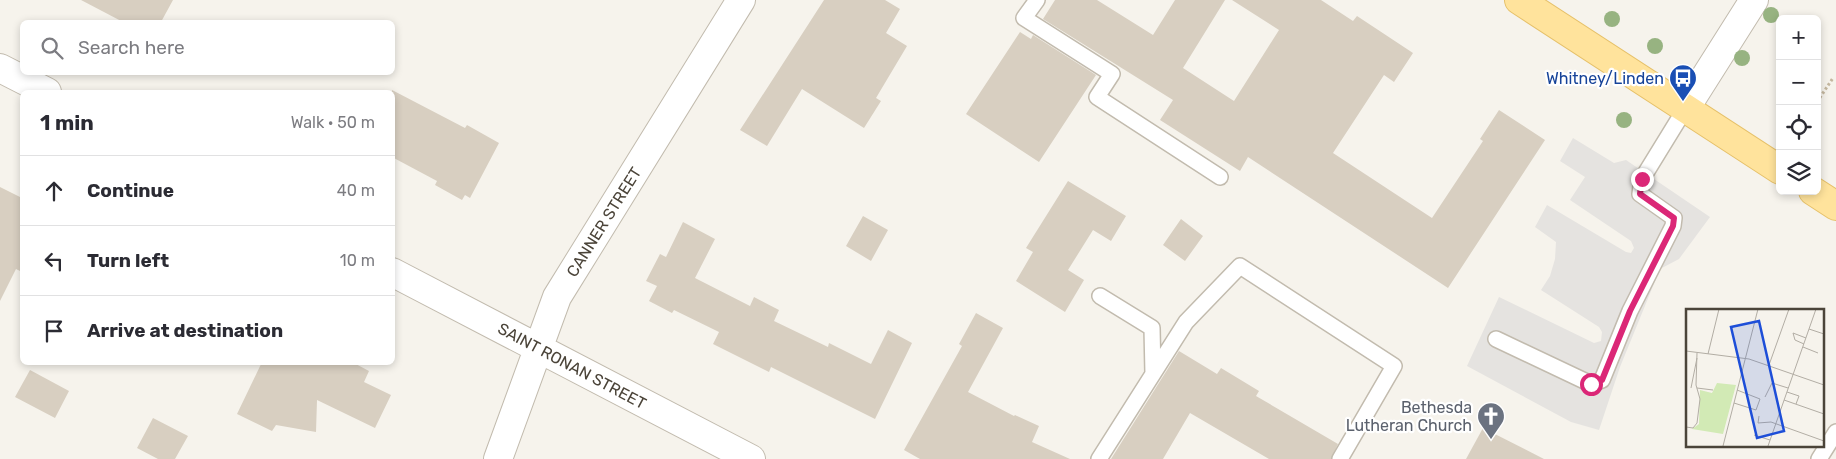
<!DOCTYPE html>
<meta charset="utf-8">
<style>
body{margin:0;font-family:Rubik,sans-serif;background:#f2f2f3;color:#2b2b33}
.controls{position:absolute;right:15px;top:15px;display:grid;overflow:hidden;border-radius:8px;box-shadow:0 2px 8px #0003}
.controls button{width:45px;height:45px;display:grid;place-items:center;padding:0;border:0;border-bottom:1px solid #e1e1e2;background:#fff;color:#2b2b33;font:25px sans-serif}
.stop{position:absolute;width:15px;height:15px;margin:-11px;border:4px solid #db2777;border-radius:50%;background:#fff}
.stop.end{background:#db2777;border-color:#fff;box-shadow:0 1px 5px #0008}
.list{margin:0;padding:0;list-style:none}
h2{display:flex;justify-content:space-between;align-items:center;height:65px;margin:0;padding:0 20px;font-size:21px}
h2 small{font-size:16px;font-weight:400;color:#7c7c81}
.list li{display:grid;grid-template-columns:32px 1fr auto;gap:15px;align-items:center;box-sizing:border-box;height:70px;padding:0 20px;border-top:1px solid #e1e1e2}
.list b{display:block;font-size:19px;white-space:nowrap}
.list em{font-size:16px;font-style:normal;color:#7c7c81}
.icon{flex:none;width:28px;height:28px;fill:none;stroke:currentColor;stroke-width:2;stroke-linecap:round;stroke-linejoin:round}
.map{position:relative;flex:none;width:1836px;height:459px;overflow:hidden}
.search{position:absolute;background:#fff;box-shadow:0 2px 8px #0003;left:20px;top:20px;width:375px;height:55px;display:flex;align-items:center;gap:12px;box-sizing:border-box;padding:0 18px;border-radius:8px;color:#7c7c81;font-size:19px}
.panel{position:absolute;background:#fff;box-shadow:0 2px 8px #0003;left:20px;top:90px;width:375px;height:275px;border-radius:8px}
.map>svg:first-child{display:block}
.parking{fill:#e5e3e0}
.building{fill:#d8cfc1}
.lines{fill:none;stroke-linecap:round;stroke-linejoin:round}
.lane-casing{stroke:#c2bbae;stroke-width:18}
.street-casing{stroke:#c2bbae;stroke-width:30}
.primary-casing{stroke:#e6c16a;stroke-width:30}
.path{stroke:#c4b79f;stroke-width:3;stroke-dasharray:2.5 2.5;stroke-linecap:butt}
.lane{stroke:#fff;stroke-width:15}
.street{stroke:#fff;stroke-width:28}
.primary{stroke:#ffe39c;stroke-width:28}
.tree{fill:#97b381}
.route{stroke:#db2777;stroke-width:6}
.labels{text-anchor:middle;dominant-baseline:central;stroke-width:4.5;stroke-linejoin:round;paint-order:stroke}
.transit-label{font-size:16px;fill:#164399;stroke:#fff;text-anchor:end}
.street-label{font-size:16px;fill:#4b4439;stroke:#fff}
.worship-label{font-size:16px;fill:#5b616d;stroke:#fff;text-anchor:end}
.inset-road{fill:none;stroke:#b2ada4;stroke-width:1}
.view{fill:#1d4ed8;fill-opacity:0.15;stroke:#1d4ed8;stroke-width:2.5}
.inset-edge{fill:none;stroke:#4b4439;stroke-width:2.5}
</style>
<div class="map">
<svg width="1836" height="459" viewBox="0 0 1836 459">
<rect width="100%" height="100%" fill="#f6f3ec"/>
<path class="parking" d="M1573,138L1614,163L1626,160L1710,217L1679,259L1660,269L1620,367L1599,430L1571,422L1467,366L1499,297L1594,343L1601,341L1602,332L1599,327L1541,290L1550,276L1555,259L1556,242L1535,227L1547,205L1626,252L1631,253L1634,248L1631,241L1570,200L1585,177L1560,161Z"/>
<path class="building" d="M81,0H173L161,22H123Z
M824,0H885L900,9L886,33L907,46L876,98L881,101L864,128L802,89L767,146L740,130Z
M1055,0H1097L1153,35L1175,0H1225L1183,68L1234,101L1279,30L1232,0H1321L1353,21L1357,16L1413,53L1394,82L1384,75L1333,153L1432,218L1483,141L1480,139L1499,110L1545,140L1448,288L1248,157L1240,171L1160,120L1173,100L1043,19Z
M1020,32L1031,39L1033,35L1096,75L1039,162L966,114Z
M392,90L465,128L467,125L499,143L470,198L465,195L462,200L435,185L437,181L392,157Z
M1068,181L1126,216L1111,241L1093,230L1068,270L1084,280L1065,312L1016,281L1033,252L1026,248Z
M0,187L22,198V272L16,269L0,301Z
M863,216L888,230L871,261L846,246Z
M1181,219L1203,236L1185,261L1163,245Z
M683,222L715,239L695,278L750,306L754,297L779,310L774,321L828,347L829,343L871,364L888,330L912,343L875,419L771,367L769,372L713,344L719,332L674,310L672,313L649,301L657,286L646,281L660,254L666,257Z
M976,313L1003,328L968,392L1014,416L1015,415L1039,426L1032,442L1070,459H920L904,450L962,346L959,344Z
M1179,351L1217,374L1221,368L1259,391L1256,396L1338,444L1331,459H1269L1190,413L1163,459H1111Z
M262,362H352L369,371L364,382L391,395L375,428L317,400L316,432L276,425L272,431L237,414Z
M30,370L69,391L55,418L15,397Z
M153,418L188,436L175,459H158L137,448Z
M1483,428L1544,459H1466Z"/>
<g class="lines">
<g class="lane-casing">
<path id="lane" d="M1037,0L1024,18L1112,74L1097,97L1220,177
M1100,296L1152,328L1153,374
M1496,339L1591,384L1602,380L1630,311L1673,226L1674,218L1640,194L1642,179L1685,109
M1099,459L1186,322L1240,266L1394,366L1340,459
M1819,459L1836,432"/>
</g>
<g class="street-casing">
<path id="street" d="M0,68L47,92
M1685,109L1754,0
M392,272L751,459
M498,459L557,297L741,0"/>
</g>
<g class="primary-casing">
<path id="primary" d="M1519,0L1780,170
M1813,191L1836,206"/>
</g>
<path class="path" d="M1817,102L1833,78"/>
<use href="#lane" class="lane"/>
<use href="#street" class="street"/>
<use href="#primary" class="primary"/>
</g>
<g class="tree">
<circle cx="1771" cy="15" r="8"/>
<circle cx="1612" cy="19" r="8"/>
<circle cx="1655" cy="46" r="8"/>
<circle cx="1742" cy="58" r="8"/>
<circle cx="1624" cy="120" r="8"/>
</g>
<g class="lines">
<path class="route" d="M1591,384L1602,380L1630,311L1673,226L1674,218L1640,194L1642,179"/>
</g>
<defs>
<g id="bus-pin" transform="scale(1.4375)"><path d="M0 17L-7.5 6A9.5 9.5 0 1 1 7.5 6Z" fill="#1a4fb4" stroke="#fff"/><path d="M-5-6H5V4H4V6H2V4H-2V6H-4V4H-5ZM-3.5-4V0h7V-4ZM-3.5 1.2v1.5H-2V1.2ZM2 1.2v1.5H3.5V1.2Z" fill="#fff"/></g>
<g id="church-pin" transform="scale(1.4375)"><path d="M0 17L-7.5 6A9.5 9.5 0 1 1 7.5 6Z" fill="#6b7280" stroke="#fff"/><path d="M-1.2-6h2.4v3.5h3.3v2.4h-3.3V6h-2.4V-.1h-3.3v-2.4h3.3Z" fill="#fff"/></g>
</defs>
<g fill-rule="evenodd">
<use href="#bus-pin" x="1683" y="78"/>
<use href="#church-pin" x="1491" y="416"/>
</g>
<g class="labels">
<g class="transit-label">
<text x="1664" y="78">Whitney/Linden</text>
</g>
<g class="street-label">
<text transform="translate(604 222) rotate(-58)">CANNER STREET</text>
<text transform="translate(572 366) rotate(28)">SAINT RONAN STREET</text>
</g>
<g class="worship-label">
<text x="1472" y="407">Bethesda<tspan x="1472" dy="18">Lutheran Church</tspan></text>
</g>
</g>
<g transform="translate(1686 309)">
<rect width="138" height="138" fill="#f6f3ec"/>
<path d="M31,74L50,76L37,125L6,120L13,115L14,81L26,84Z" fill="#d2eab5"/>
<path class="inset-road" d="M123,20L138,25M118,35L109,31L107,24L120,29M117,38L132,44M0,42L63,50L138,76M22,45L33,0M83,56L103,0M5,79L11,49M11,79L27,81M101,83L113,87L110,95M79,88L86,74L102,79M98,91L138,105M48,94L70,101L74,90L51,81M73,107L72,114L85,113L138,132M0,118L7,119L11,114L14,90L10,76L11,44M68,126L84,131M37,137L72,0M82,137L130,0"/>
<path class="view" d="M73,12L98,122L71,129L45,18Z"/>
<rect width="138" height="138" class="inset-edge"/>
</g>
</svg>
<div class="controls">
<button>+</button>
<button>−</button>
<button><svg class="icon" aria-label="locate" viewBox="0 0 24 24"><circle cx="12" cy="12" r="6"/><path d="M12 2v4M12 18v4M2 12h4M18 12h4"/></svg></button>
<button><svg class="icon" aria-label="layers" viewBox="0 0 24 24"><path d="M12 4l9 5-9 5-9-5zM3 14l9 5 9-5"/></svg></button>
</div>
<div class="stop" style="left:1591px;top:384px"></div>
<div class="stop end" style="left:1642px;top:179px"></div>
<div class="search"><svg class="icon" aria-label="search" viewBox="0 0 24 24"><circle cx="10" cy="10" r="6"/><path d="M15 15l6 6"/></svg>Search here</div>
<section class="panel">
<h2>1 min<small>Walk · 50 m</small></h2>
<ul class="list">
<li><svg class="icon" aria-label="ahead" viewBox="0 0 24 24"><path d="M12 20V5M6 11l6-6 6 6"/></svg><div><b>Continue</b></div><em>40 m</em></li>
<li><svg class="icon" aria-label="left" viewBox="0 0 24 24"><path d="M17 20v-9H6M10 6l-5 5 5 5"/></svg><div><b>Turn left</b></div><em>10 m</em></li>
<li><svg class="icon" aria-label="arrive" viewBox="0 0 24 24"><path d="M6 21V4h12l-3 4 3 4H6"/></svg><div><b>Arrive at destination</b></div></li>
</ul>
</section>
</div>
